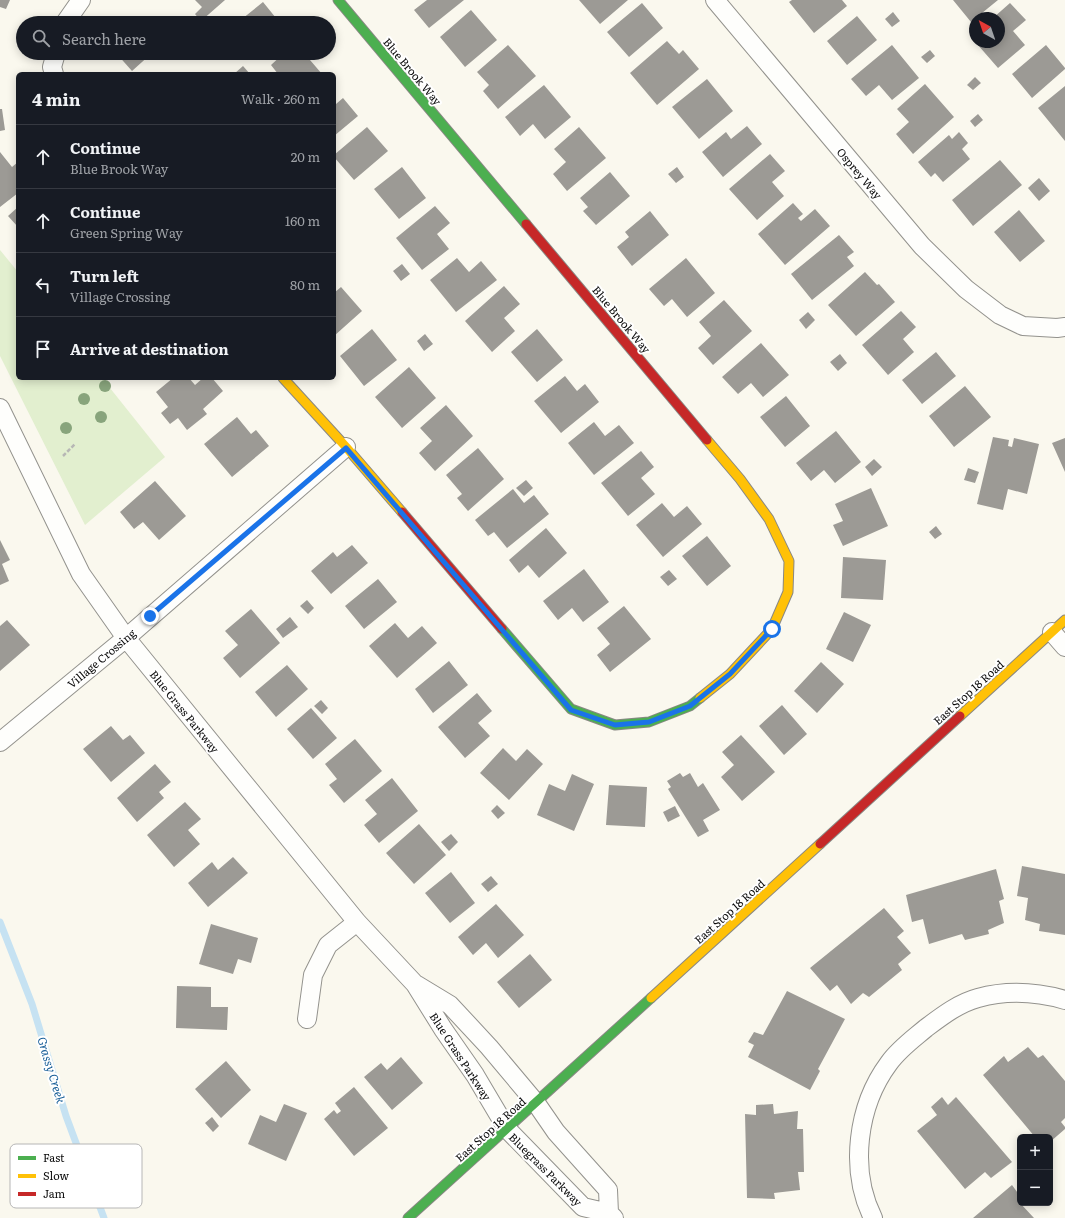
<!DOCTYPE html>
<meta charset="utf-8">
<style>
body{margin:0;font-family:Literata,serif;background:#20242c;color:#f1f3f6}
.controls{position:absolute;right:12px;bottom:12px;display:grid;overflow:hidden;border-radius:6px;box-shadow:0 2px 10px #0003}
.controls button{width:36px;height:36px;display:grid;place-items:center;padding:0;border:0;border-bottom:1px solid #363941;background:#171b24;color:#f1f3f6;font:20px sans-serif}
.compass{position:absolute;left:969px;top:12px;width:36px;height:36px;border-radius:50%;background:#171b24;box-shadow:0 2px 10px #0003;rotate:320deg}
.stop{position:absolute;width:12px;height:12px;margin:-9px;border:3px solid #1a73e8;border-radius:50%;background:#fff}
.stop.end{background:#1a73e8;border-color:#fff;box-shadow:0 1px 4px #0008}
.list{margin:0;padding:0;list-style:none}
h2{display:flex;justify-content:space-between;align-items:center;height:52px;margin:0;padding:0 16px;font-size:17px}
h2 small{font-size:13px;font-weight:400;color:#9ea1a6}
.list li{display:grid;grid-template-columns:26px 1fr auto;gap:12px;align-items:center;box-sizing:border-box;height:64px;padding:0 16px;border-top:1px solid #363941}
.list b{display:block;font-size:15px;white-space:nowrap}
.list p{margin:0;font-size:13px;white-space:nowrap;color:#9ea1a6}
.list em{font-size:13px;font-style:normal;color:#9ea1a6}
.icon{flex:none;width:22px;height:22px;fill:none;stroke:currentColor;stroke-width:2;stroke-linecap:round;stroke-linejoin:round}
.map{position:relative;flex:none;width:1065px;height:1218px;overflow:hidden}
.search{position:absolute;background:#171b24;box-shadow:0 2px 10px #0003;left:16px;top:16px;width:320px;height:44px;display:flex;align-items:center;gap:10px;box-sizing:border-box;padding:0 14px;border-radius:22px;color:#9ea1a6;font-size:15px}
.panel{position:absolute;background:#171b24;box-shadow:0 2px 10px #0003;left:16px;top:72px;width:320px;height:308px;border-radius:6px}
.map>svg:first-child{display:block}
.green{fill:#e2efcf}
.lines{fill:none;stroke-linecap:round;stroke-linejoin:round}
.stream{stroke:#c6e2f2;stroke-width:7}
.building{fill:#9c9a95}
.street-casing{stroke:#93928d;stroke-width:20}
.fast-casing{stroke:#898884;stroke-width:11}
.slow-casing{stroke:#898884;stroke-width:11}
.jam-casing{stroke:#898884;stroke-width:11}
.path{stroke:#b7b7b5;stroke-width:2.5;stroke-dasharray:4 2;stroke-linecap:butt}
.street{stroke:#fefefc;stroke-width:18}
.fast{stroke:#4caf50;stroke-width:9}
.slow{stroke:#ffc107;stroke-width:9}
.jam{stroke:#c62828;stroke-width:9}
.tree{fill:#88a47c}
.route{stroke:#1a73e8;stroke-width:5}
.labels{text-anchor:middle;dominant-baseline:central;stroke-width:4;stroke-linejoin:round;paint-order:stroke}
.street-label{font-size:11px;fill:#0b0b0b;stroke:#fff}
.water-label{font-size:12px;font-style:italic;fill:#185e98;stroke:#fff}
.key{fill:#fff;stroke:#b6b6b6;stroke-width:1}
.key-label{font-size:11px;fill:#0b0b0b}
</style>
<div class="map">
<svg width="1065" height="1218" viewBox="0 0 1065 1218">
<rect width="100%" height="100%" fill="#faf8ee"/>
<path class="green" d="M0,250L18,272V378H102L165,457L85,525L0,356Z"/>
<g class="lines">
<path class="stream" d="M0,922L32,1004L66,1116L104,1218"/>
</g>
<path class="building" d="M0,0H10L6,9L0,7Z
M195,0H225L201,21L195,14L202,7Z
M427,0H464L429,28L414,10Z
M579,0H628L600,24Z
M792,0H842L847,6L814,33L789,2Z
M953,0H998L971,22Z
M263,2L280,23H237Z
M642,3L663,28L629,57L607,32Z
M1010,3L1026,20L1013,31L1025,45L998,68L971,37L975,34V42H999V18H993Z
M471,10L497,40L465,67L440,37Z
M893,12L900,21L892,27L885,19Z
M857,16L877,40L847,65L827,41Z
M667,41L679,54L683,50L699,69L657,105L630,73Z
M508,45L536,76L498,109L483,91L489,85L477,72Z
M892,45L919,78L892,100L879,85L866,96L851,79Z
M1046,45L1065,68V69L1032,98L1012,74Z
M930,50L935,56L927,63L921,57Z
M116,53H152L132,71Z
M284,53H304L322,74H278L271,65Z
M243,66L250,74H234Z
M975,77L981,83L973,90L967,85Z
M707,79L733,111L699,139L672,107Z
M925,84L954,117L913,154L896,134L909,122L897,109Z
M544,85L571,117L545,139L533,124L520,136L505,117Z
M1065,86V141L1038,108Z
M343,98L358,116L334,136V101L336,104Z
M0,109H2L5,130L0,131Z
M978,114L983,120L975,127L970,121Z
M747,126L762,144L723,177L702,152L726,132L731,139Z
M367,127L388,151L354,180L334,157V155Z
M579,127L606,158L567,191L553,174L566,162L554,149Z
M959,132L968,143L962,149L970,159L943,182L935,173L931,177L918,162L949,135L952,139Z
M0,152L12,167L18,162V193L0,207Z
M770,154L785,171L772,182L784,196L757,220L729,189Z
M1000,160L1022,185L973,226L952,200Z
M402,167L426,198L399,219L374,189Z
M677,167L684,177L676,183L668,174Z
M610,172L630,196L596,225L583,211L588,207L580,198Z
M1039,178L1050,191L1039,201L1028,188Z
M793,203L803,214L798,218L801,221L815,209L830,226L785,265L758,234Z
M435,206L450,223L437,234L449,249L422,270L396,238Z
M18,207V227L8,216Z
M1019,210L1045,241L1020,262L994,232Z
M650,211L669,235L632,266L617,247L629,237L625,232Z
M839,235L854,252L847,257L854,266L812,300L791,274Z
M457,258L469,272L481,261L497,280L456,312L430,280Z
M686,258L715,293L687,317L672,299L664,306L649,289Z
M402,264L410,274L401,281L393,271Z
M865,272L877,285L879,284L895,302L856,336L828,305Z
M504,286L520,304L504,318L515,331L492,352L465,321Z
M341,287L362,311L334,336V293Z
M724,300L752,331L713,365L698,348L711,336L699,322Z
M901,311L916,327L903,339L914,352L888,375L862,345Z
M808,312L815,320L806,329L799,320Z
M372,329L397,360L364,386L340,356Z
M537,329L563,360L537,382L511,352Z
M425,334L433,344L424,351L417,341Z
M761,343L789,375L763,397L751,383L738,394L722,377Z
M936,352L956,376L922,404L902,380Z
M840,354L847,363L838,371L830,362Z
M409,367L436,398L402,428L375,397Z
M565,376L577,391L585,384L599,402L561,433L534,401Z
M173,378H189L195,385L203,378H212L223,391L203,409L207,414L187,430L178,418L170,424L161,413L168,407L156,392Z
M965,386L991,417L954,447L929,416Z
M786,396L810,426L785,447L760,417Z
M446,405L473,436L435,471L419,453L432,441L420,428Z
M237,417L251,434L256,430L269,446L232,477L204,444Z
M594,422L605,436L619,425L634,443L594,475L568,443Z
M836,431L861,462L835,483L824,470L811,481L796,463Z
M993,437L1009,440L1008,446L1012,447L1014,438L1039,444L1027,494L1008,489L1003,510L977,504Z
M1065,438V472L1052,443Z
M478,448L504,479L468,511L457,498L462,494L446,475Z
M641,451L654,467L641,478L655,494L628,516L601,483Z
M874,459L882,467L872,476L865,467Z
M968,468L979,472L975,483L964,480Z
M526,480L533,488L524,496L516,488Z
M155,481L186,516L159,540L143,522L134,529L120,512Z
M871,488L888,526L843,546L833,525L843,521L835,504Z
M513,489L524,503L534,495L549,514L507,548L494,532L488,536L475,520Z
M662,503L674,517L687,506L702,524L663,557L636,525Z
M936,526L942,534L935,539L929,532Z
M546,528L567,553L539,578L528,565L519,573L509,560Z
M707,536L731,566L707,586L682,556Z
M0,540L10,560L2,564L9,581L0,585Z
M352,545L368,563L331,594L311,571L333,552L337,557Z
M843,557L886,560L883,600L841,598Z
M584,569L609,602L583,622L572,608L558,620L543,601Z
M669,570L677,579L668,586L660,577Z
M378,579L397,602L364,629L345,606Z
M307,600L314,608L308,614L300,606Z
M624,606L651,639L610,672L597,655L610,644L597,628Z
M251,609L280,643L240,678L223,658L238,645L225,631Z
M844,612L871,625L853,662L826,649Z
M290,617L298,627L283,638L276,629Z
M7,620L30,645L0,671V626Z
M395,623L408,638L422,626L437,643L397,678L369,646Z
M449,661L468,685L433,713L415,689Z
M821,662L844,684L817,713L794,691Z
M287,665L308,689L276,717L255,692Z
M477,693L492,711L478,723L490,736L465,758L438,727Z
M321,700L328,708L322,714L314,706Z
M782,705L807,734L784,755L759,726Z
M311,708L337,738L313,759L287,729Z
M111,726L123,740L130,735L145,753L111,782L83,749Z
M741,735L775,772L742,801L721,777L734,765L722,752Z
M355,739L382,771L344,803L329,785L337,779L325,764Z
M503,748L516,761L527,749L543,764L509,800L480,773Z
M155,764L171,782L159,792L164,798L137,822L117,798Z
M680,773L683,777L690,773L698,787L703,783L720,810L703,820L709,831L698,837L668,789L671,787L667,781Z
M572,774L594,784L574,831L537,815L549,784L565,791Z
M392,778L418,811L379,843L364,825L377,814L365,800Z
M609,785L647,787L645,827L606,825Z
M185,802L201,819L188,830L200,844L174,867L147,835Z
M497,805L505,813L498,819L491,811Z
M675,806L680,816L668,822L663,812Z
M419,824L446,855L414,884L386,853Z
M451,834L458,842L449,851L441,842Z
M233,857L248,873L208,907L188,883L212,862L218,870Z
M1022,866L1065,874V935L1039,931L1040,924L1025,920L1028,898L1017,896Z
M996,869L1004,899L999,901L1004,923L988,930L989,934L965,940L962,934L929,944L923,919L912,922L906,895Z
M451,872L475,903L450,923L425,893Z
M491,876L498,884L488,892L481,884Z
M496,904L524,935L498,958L486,943L473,955L458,937Z
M884,908L904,931L897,937L911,953L898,964L902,970L869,997L863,993L851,1004L837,985L830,991L810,968Z
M211,924L258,938L251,963L238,959L233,974L199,964Z
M530,954L552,980L519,1008L497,982Z
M177,986L211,987V1007H228L227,1030L176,1028Z
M787,991L845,1019L818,1069L820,1071L810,1090L748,1057L754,1045L748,1042L754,1032L763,1035Z
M1028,1047L1038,1058L1043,1055L1065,1081V1118L1061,1122L1065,1127V1129L1050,1142V1137H1035L983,1075L1004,1056L1008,1062Z
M401,1057L423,1083L392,1110L364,1077L381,1063L387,1070Z
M226,1061L251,1090L221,1118L195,1089Z
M354,1087L388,1128L354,1156L324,1119L334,1110L337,1114L341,1111L335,1103Z
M942,1097L948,1105L956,1097L1012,1162L991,1178L985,1172L965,1189L917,1131L937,1115L931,1107Z
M284,1104L307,1113L286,1161L248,1144L260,1115L276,1122Z
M773,1104L774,1114L798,1111L797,1129H803L804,1172H798L800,1190L774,1193L775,1199L747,1198L745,1114L756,1115V1105Z
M212,1117L219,1126L213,1132L205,1123Z
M1012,1185L1020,1196V1203L1034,1218H973Z"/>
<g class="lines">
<g class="street-casing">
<path id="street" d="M715,0L922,246L966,289L1000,315L1023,326L1057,328L1065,327
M65,23L81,0
M54,74L52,67L56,53
M0,408L81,574L126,638L357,922L415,984L443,1029L475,1075L507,1129L583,1207L609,1213L614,1218
M1052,632L1065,647
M0,742L126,638L346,447
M417,985L450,1005L489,1047L536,1103L556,1132L608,1190L609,1213
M307,1019L313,975L328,945L357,922
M873,1218C849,1170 857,1106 889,1063C899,1049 913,1039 926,1028C942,1016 959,1003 978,998C1007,990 1037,992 1065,1000"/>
</g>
<g class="fast-casing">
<path id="fast" d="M338,0L526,224
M502,629L571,709L615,725L649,722L690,706L700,698
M408,1218L651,998"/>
</g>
<g class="slow-casing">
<path id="slow" d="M283,378L346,447L402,512
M700,698L730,674L772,629L788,592L789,561L769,519L740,479L707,440
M960,716L1065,620
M651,998L820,844"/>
</g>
<g class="jam-casing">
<path id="jam" d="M526,224L707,440
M402,512L502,629
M820,844L960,716"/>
</g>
<path class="path" d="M63,456L75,444"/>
<use href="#street" class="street"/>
<use href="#fast" class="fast"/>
<use href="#slow" class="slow"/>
<use href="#jam" class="jam"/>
</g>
<g class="tree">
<circle cx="105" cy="386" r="6"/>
<circle cx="84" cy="399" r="6"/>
<circle cx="101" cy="417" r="6"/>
<circle cx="66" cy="428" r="6"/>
</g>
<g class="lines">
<path class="route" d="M150,616L346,448L571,710L615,725L649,722L690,706L730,674L772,629"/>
</g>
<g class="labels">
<g class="street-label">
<text transform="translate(413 71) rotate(50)">Blue Brook Way</text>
<text transform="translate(860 173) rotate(50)">Osprey Way</text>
<text transform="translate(622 319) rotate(50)">Blue Brook Way</text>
<text transform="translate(101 658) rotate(-40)">Village Crossing</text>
<text transform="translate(968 692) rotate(-42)">East Stop 18 Road</text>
<text transform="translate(185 711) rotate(51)">Blue Grass Parkway</text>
<text transform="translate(729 911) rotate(-42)">East Stop 18 Road</text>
<text transform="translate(461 1056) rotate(57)">Blue Grass Parkway</text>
<text transform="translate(490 1129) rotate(-42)">East Stop 18 Road</text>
<text transform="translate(546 1169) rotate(45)">Bluegrass Parkway</text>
</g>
<g class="water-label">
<text transform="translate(52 1070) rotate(73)">Grassy Creek</text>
</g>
</g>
<rect x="10" y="1144" width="132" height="64" rx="6" class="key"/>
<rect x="18" y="1156" width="18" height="4" fill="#4caf50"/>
<rect x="18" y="1174" width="18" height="4" fill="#ffc107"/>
<rect x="18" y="1192" width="18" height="4" fill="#c62828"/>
<g class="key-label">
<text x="43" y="1162">Fast</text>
<text x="43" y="1180">Slow</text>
<text x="43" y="1198">Jam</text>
</g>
</svg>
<div class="controls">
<button>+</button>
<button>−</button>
</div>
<svg class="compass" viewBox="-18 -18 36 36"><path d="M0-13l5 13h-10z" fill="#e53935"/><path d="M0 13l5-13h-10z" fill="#9ea1a6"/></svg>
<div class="stop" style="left:772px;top:629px"></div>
<div class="stop end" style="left:150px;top:616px"></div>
<div class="search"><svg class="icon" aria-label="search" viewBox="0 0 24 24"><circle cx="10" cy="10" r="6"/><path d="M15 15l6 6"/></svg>Search here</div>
<section class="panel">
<h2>4 min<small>Walk · 260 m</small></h2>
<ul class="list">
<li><svg class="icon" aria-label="ahead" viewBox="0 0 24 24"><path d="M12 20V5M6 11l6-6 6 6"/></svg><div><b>Continue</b><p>Blue Brook Way</p></div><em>20 m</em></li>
<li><svg class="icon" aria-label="ahead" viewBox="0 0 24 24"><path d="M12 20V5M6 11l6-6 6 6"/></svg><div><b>Continue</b><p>Green Spring Way</p></div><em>160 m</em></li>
<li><svg class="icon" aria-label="left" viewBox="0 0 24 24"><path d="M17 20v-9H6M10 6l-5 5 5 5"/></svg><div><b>Turn left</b><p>Village Crossing</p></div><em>80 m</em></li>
<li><svg class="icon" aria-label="arrive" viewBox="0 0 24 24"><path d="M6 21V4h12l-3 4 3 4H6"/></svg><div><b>Arrive at destination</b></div></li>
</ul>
</section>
</div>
